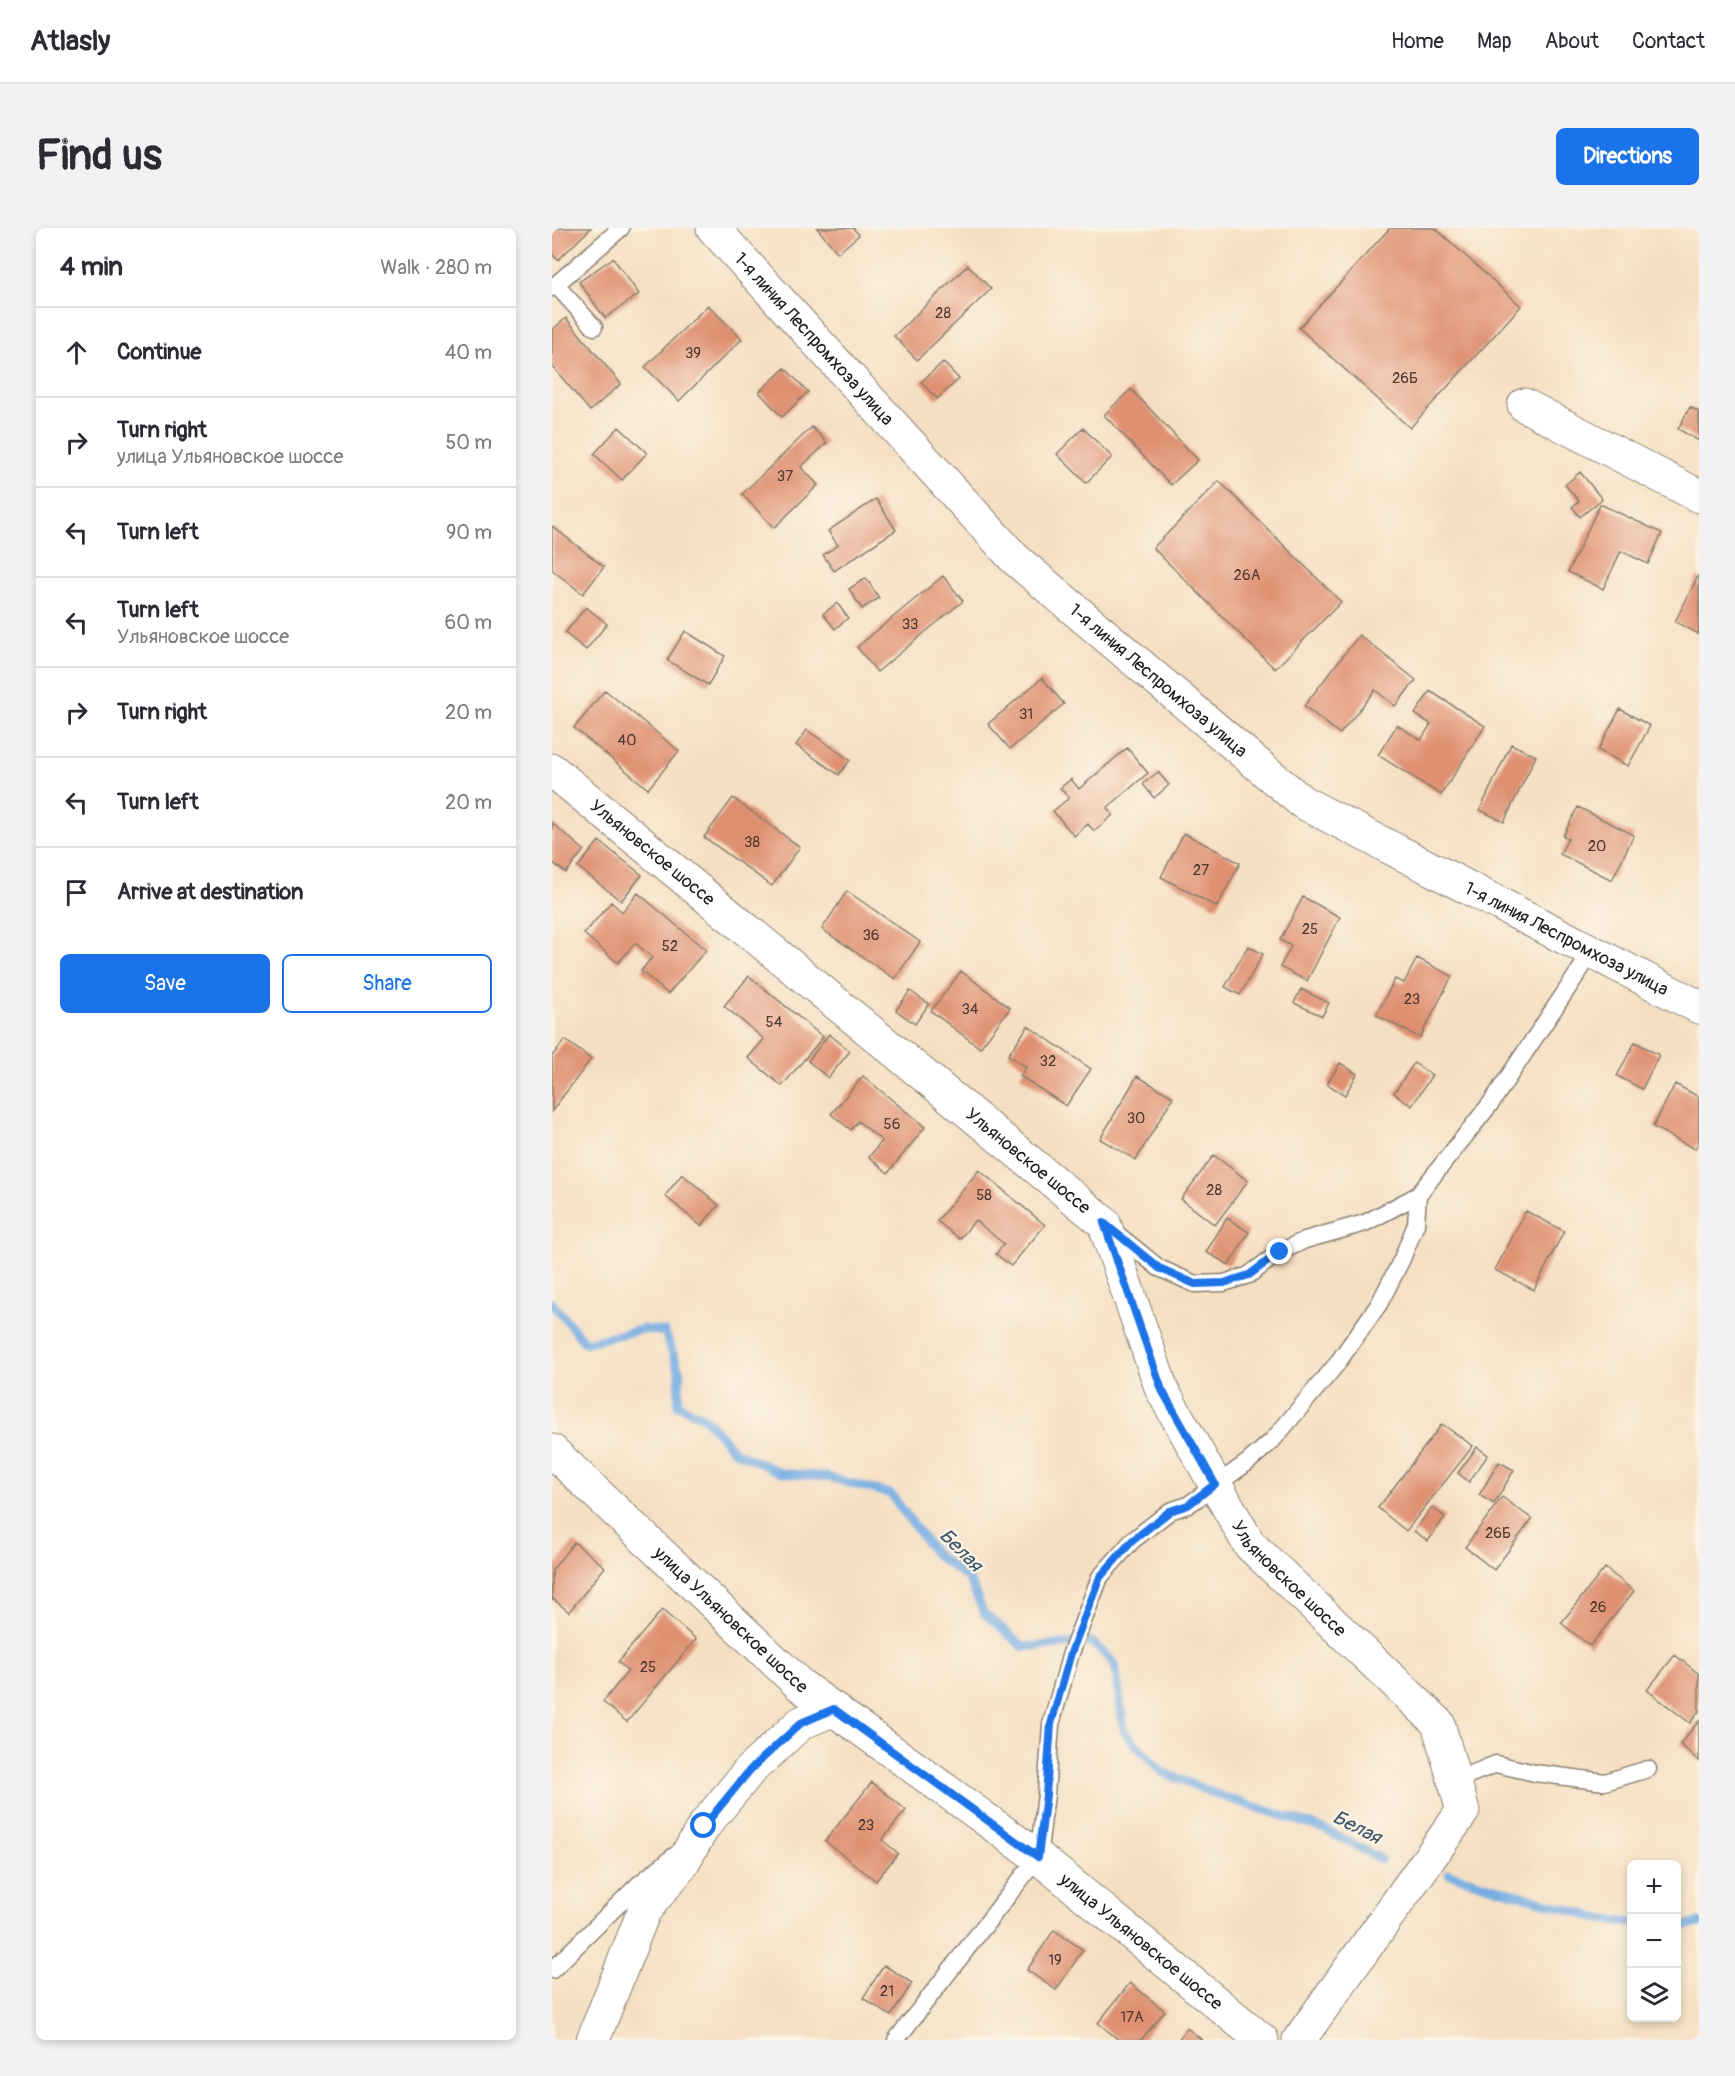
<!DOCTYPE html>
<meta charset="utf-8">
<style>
body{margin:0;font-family:Pangolin,sans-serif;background:#f2f2f3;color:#2b2b33}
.controls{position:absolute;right:18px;bottom:18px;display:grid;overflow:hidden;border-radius:9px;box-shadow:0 3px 9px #0003}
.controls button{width:54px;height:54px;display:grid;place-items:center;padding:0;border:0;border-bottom:2px solid #e1e1e2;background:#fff;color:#2b2b33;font:30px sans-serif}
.stop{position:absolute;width:18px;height:18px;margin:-14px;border:4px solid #1a73e8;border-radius:50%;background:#fff}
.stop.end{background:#1a73e8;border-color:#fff;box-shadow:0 2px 6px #0008}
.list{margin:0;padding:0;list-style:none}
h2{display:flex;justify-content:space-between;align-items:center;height:78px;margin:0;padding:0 24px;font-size:26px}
h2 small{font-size:20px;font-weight:400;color:#7c7c81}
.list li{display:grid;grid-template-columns:39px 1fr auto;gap:18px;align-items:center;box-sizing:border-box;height:90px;padding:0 24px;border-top:2px solid #e1e1e2}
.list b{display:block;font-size:22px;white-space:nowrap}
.list p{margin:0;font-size:20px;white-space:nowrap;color:#7c7c81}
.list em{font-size:20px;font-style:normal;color:#7c7c81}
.actions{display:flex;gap:12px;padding:18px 24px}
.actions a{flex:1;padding:14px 0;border:2px solid #1a73e8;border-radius:9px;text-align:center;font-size:21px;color:#1a73e8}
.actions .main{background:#1a73e8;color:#fff}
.icon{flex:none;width:33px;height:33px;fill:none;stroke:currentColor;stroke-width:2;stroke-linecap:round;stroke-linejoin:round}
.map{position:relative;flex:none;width:1147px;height:1812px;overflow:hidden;border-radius:9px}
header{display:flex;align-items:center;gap:36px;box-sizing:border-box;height:84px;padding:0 30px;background:#fff;border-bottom:2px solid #e1e1e2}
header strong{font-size:28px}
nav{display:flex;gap:33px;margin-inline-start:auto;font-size:21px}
.intro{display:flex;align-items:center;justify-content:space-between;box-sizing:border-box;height:144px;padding:0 36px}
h1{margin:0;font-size:42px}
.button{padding:15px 27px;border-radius:9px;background:#1a73e8;color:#fff;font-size:21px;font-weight:700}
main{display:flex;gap:36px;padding:0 36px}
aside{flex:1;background:#fff;border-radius:9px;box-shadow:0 3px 9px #0003}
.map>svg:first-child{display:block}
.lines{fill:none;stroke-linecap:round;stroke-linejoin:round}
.stream{stroke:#74ace3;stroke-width:9}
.building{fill:#df9071}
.lane-casing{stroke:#887e6f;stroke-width:19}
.street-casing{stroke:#887e6f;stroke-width:35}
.lane{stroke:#fff;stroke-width:16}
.street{stroke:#fff;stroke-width:33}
.route{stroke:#1a73e8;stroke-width:8}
.labels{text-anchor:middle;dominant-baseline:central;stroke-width:4.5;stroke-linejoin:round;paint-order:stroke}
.number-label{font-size:15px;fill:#4d3931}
.street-label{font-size:18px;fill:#1c1c1c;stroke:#fcf5e5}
.water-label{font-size:20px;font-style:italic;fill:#3f566c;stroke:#fcf5e5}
</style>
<header>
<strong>Atlasly</strong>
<nav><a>Home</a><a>Map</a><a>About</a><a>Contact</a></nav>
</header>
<div class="intro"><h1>Find us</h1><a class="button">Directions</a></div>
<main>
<aside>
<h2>4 min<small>Walk · 280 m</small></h2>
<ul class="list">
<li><svg class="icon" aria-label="ahead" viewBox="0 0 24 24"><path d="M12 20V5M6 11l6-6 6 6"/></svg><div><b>Continue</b></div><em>40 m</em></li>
<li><svg class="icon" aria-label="right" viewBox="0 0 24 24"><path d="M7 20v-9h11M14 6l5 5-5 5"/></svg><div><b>Turn right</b><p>улица Ульяновское шоссе</p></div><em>50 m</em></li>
<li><svg class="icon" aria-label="left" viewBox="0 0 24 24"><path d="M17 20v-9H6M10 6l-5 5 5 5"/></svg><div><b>Turn left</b></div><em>90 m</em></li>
<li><svg class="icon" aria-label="left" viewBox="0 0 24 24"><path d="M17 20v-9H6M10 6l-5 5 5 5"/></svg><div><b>Turn left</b><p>Ульяновское шоссе</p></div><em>60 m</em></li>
<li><svg class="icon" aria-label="right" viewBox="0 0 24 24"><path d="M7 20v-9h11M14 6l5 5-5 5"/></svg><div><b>Turn right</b></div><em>20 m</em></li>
<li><svg class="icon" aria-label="left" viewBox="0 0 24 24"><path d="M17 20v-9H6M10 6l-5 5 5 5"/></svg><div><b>Turn left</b></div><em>20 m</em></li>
<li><svg class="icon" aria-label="arrive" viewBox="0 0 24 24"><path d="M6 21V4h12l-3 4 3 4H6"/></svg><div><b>Arrive at destination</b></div></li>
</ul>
<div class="actions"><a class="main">Save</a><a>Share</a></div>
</aside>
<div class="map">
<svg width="1147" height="1812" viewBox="0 0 1147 1812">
<rect width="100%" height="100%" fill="#fcf5e5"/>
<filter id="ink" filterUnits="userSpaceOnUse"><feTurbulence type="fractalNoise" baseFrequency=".0167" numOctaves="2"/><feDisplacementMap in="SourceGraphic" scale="12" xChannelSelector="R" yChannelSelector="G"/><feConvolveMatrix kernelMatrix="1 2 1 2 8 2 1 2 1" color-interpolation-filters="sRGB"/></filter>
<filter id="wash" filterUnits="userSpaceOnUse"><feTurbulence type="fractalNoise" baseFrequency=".008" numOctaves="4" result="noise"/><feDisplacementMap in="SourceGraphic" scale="24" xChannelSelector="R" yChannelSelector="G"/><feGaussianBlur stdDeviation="1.35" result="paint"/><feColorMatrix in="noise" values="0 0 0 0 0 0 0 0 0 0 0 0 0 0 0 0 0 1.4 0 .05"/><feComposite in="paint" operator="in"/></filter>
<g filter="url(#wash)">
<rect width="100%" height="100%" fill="#f5dfc2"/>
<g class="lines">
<path class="stream" d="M0,1075L33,1115L91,1101L113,1104L128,1145L126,1177L153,1190L182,1223L229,1245L275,1249L339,1266L383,1326L417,1351L432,1385L471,1419L540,1414L563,1436L572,1504L610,1544L666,1567L772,1601L829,1631
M897,1646L1049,1691L1080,1695
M1124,1699L1147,1695"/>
</g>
<g id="blocks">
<path class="building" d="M0,0H39L6,32L0,26Z
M265,0H301L307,7L286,25Z
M838,0H883L969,78L858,200L747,100Z
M61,30L87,66L53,90L27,54Z
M416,37L439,61L365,132L342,108Z
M156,77L190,111L127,173L93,139Z
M14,90L69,156L38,183L0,138V102Z
M391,134L407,151L385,171L369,154Z
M233,140L256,164L230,189L207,164Z
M579,161L646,232L619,257L552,187Z
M1138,179L1147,184V213L1126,201Z
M67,199L95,225L70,252L42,226Z
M260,199L275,215L249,239L266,257L222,300L190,266Z
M531,200L560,229L534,255L505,226Z
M1028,244L1050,271L1028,289L1020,279L1027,273L1013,257Z
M667,253L789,374L723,441L601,320Z
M324,271L344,302L282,343L271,327L286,317L276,303Z
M1048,276L1110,305L1096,336L1069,323L1051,361L1016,344Z
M0,298L52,339L31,366L0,342Z
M1147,346V406L1123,394Z
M391,348L411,373L325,444L305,419Z
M314,350L327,370L310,381L297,361Z
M285,375L296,390L283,401L271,386Z
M34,379L55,396L34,422L13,405Z
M133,403L173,428L156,457L115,432Z
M807,407L864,452L843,478L823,462L788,506L752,478Z
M490,450L512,476L458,521L436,496Z
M53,462L127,523L96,561L22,500Z
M878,463L933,498L889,567L826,527L845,497L869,512L879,496L863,486Z
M1068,481L1098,498L1076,538L1046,522Z
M255,502L298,532L287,547L244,517Z
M959,516L984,528L952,594L928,582Z
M575,520L596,545L555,580L561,587L542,603L536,596L522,608L501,583L517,570L508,560L519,551L527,561Z
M606,544L617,557L602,570L591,556Z
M181,570L248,619L220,658L152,609Z
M1026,579L1082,607L1060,652L1008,626L1016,611L1011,608Z
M0,595L32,622L14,645L0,634Z
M632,605L688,635L665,679L609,649Z
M47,613L90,647L69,673L26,639Z
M295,663L368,714L343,751L270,701Z
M86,665L154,722L116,766L89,743L100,729L83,715L66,735L32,706L59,674L70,684Z
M751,669L788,689L755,753L728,739L739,718L728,712Z
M696,718L711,726L688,767L673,759Z
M865,730L900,748L868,810L824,787L843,751L852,755Z
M409,743L458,780L428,820L379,783Z
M197,748L271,809L230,858L196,830L212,811L172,778Z
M749,761L777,775L770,788L742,775Z
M358,763L377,776L363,796L344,782Z
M476,798L539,841L514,878L468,848L474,839L456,827Z
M277,806L298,823L276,850L256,833Z
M13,812L39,831L0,883V828Z
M1083,814L1107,827L1090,861L1065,848Z
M788,835L805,846L793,867L775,856Z
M862,835L880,847L860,878L842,865Z
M311,848L373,899L336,945L317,929L330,913L306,893L299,902L279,886Z
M585,848L621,869L584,932L548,911Z
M1123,856L1147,869V913L1143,921L1101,899Z
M662,927L696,953L663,997L629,971Z
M427,942L493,997L459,1038L444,1026L452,1016L423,992L408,1011L385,993Z
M130,946L167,977L149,998L113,968Z
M974,983L1012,1003L982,1062L943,1042Z
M675,990L697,1004L677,1037L654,1024Z
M890,1196L921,1218L854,1303L826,1280Z
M925,1219L936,1227L917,1254L906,1245Z
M947,1234L962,1242L942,1276L927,1267Z
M950,1269L980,1291L942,1342L913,1319Z
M880,1279L893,1289L876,1313L862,1303Z
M22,1314L53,1339L17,1384L1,1371L0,1373V1342Z
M1053,1340L1082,1363L1038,1418L1009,1395Z
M110,1382L144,1411L75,1494L51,1474L76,1443L66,1434Z
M1123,1427L1147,1446V1483L1138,1495L1095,1462Z
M1147,1493V1533L1128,1516Z
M320,1554L354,1582L330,1612L346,1625L324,1653L273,1613Z
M502,1702L531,1722L504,1762L475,1742Z
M332,1737L360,1755L339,1788L311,1770Z
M578,1755L613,1783L589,1812H567L546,1795Z
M635,1800L650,1812H626Z"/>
</g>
</g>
<g filter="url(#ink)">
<use href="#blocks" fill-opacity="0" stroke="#887e6f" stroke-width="1.5"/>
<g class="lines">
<g class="lane-casing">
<path id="lane" d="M4,57L42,99
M0,60L69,0
M560,1002L607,1040L643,1056L672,1055L697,1047L728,1024L753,1012L813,995L866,967
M902,1553L944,1536L983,1545L1053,1554L1096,1541
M0,1742L86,1657L122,1628
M344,1812L486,1629L494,1567L499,1496L519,1425L548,1349L580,1313L618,1283L636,1277L696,1234L720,1213L784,1137L827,1076L850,1031L864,996L866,967L939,875L1040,724"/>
</g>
<g class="street-casing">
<g id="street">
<path id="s1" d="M161,0L463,331L750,574L1147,779"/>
<path d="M972,177L1147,268"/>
<path id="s2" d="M0,542L552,995L610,1162L697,1316L886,1495L911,1583L747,1812"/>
<path id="s3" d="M0,1223L248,1457L486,1629L710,1812"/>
<path d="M41,1812L92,1683L128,1639L152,1598L198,1542L249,1495L282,1481"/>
</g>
</g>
<use href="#lane" class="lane"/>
<use href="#street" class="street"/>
</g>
</g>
<g class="lines" filter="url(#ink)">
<path class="route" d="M152,1598L198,1542L249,1495L282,1481L486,1629L494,1567L499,1496L519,1425L548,1349L580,1313L618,1283L636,1277L663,1256L610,1162L552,995L607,1040L643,1056L672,1055L697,1047L728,1024"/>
</g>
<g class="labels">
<g class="number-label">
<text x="391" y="85">28</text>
<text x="141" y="125">39</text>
<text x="853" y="150">26Б</text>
<text x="233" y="248">37</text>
<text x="695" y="347">26А</text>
<text x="358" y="396">33</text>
<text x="474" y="486">31</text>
<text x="75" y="512">40</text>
<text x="200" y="614">38</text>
<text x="1045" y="618">20</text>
<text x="649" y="642">27</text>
<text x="758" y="701">25</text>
<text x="319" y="707">36</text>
<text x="118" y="718">52</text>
<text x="860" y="771">23</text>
<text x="418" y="781">34</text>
<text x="222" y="794">54</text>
<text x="496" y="833">32</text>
<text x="584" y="890">30</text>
<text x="340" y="896">56</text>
<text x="662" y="962">28</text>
<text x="432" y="967">58</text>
<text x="946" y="1305">26Б</text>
<text x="1046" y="1379">26</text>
<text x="96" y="1439">25</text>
<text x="314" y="1597">23</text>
<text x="503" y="1732">19</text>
<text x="335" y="1763">21</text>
<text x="580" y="1789">17А</text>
</g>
<g class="street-label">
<text stroke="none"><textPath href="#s1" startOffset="150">1-я линия Леспромхоза улица</textPath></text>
<text stroke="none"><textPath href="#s1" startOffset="636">1-я линия Леспромхоза улица</textPath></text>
<text stroke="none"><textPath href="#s2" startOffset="130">Ульяновское шоссе</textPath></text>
<text stroke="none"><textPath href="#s1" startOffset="1122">1-я линия Леспромхоза улица</textPath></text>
<text stroke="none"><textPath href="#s2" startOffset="616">Ульяновское шоссе</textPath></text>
<text stroke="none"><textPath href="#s2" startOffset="1120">Ульяновское шоссе</textPath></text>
<text stroke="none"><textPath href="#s3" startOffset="246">улица Ульяновское шоссе</textPath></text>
<text stroke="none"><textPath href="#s3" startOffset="768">улица Ульяновское шоссе</textPath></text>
</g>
<g class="water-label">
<text transform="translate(409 1322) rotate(45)">Белая</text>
<text transform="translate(805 1599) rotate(27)">Белая</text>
</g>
</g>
</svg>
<div class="controls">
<button>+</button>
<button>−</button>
<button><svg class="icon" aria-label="layers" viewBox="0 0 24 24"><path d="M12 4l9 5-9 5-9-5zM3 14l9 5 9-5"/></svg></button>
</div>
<div class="stop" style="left:152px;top:1598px"></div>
<div class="stop end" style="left:728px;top:1024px"></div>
</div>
</main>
